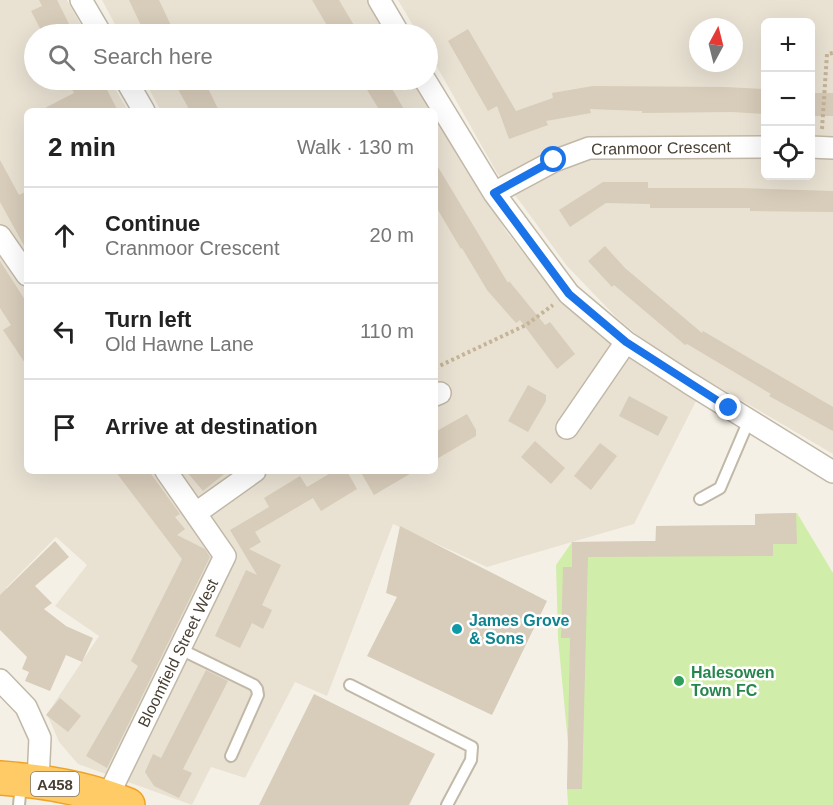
<!DOCTYPE html>
<meta charset="utf-8">
<style>
body{margin:0;font-family:Arial,sans-serif;background:#f6f6f6;color:#222}
.controls{position:absolute;right:18px;top:18px;display:grid;overflow:hidden;border-radius:9px;box-shadow:0 6px 24px #0002}
.controls button{width:54px;height:54px;display:grid;place-items:center;padding:0;border:0;border-bottom:2px solid #e0e0e0;background:#fff;color:#222;font:30px sans-serif}
.compass{position:absolute;left:689px;top:18px;width:54px;height:54px;border-radius:50%;background:#fff;box-shadow:0 6px 24px #0002;rotate:7deg}
.stop{position:absolute;width:18px;height:18px;margin:-14px;border:4px solid #1a73e8;border-radius:50%;background:#fff}
.stop.end{background:#1a73e8;border-color:#fff;box-shadow:0 2px 6px #0008}
.list{margin:0;padding:0;list-style:none}
h2{display:flex;justify-content:space-between;align-items:center;height:78px;margin:0;padding:0 24px;font-size:26px}
h2 small{font-size:20px;font-weight:400;color:#767676}
.list li{display:grid;grid-template-columns:39px 1fr auto;gap:18px;align-items:center;box-sizing:border-box;height:96px;padding:0 24px;border-top:2px solid #e0e0e0}
.list b{display:block;font-size:22px;white-space:nowrap}
.list p{margin:0;font-size:20px;white-space:nowrap;color:#767676}
.list em{font-size:20px;font-style:normal;color:#767676}
.icon{flex:none;width:33px;height:33px;fill:none;stroke:currentColor;stroke-width:2;stroke-linecap:round;stroke-linejoin:round}
.map{position:relative;flex:none;width:833px;height:805px;overflow:hidden}
.search{position:absolute;background:#fff;box-shadow:0 6px 24px #0002;left:24px;top:24px;width:414px;height:66px;display:flex;align-items:center;gap:15px;box-sizing:border-box;padding:0 21px;border-radius:33px;color:#767676;font-size:22px}
.panel{position:absolute;background:#fff;box-shadow:0 6px 24px #0002;left:24px;top:108px;width:414px;height:366px;border-radius:9px}
.map>svg:first-child{display:block}
.residential{fill:#e9e2d3;fill-rule:evenodd}
.green{fill:#d0eeaa}
.building{fill:#d8ccba}
.lines{fill:none;stroke-linecap:round;stroke-linejoin:round}
.lane-casing{stroke:#c1b8a7;stroke-width:14}
.street-casing{stroke:#c1b8a7;stroke-width:24}
.highway-casing{stroke:#efa326;stroke-width:36}
.path{stroke:#c5b497;stroke-width:4;stroke-dasharray:3 3;stroke-linecap:butt}
.lane{stroke:#fff;stroke-width:10}
.street{stroke:#fff;stroke-width:21}
.highway{stroke:#ffcb67;stroke-width:33}
.route{stroke:#1a73e8;stroke-width:8}
.culture-dot{fill:#0f9aa8;stroke:#fff;stroke-width:2}
.leisure-dot{fill:#2e9e5b;stroke:#fff;stroke-width:2}
.labels{text-anchor:middle;dominant-baseline:central;stroke-width:5;stroke-linejoin:round;paint-order:stroke}
.shield{fill:#fff;stroke:#807971;stroke-width:1.5}
.shield-label{font-size:15px;font-weight:bold;fill:#494034}
.street-label{font-size:16px;fill:#494034;stroke:#fff}
.culture-label{font-size:16px;font-weight:bold;fill:#0d838f;stroke:#fff;text-anchor:start}
.leisure-label{font-size:16px;font-weight:bold;fill:#27864d;stroke:#fff;text-anchor:start}
</style>
<div class="map">
<svg width="833" height="805" viewBox="0 0 833 805">
<rect width="100%" height="100%" fill="#f5f0e6"/>
<path class="residential" d="M0,0H67L86,34H34V80H110L128,111H27V471H435V111H161L144,80H418L506,231L562,302L614,346L697,399L634,524L487,567L393,524L327,696L295,682L245,778L211,767L192,805L78,764L59,742L47,714L99,636L55,606L87,565L56,537L6,588L14,598L0,615Z
M102,0H372L392,34H120Z
M398,0H833V454L654,349L617,318L567,266L521,203L497,173L428,51V34H418ZM766,22H810V176H766ZM698,27H734V63H698Z"/>
<path class="green" d="M797,513L833,573V805H568L567,789L569,754L558,638L556,565L572,542L655,541L656,526L755,525V514Z"/>
<path class="building" d="M39,0H57L74,34H43L31,11L42,6Z
M129,0H159L175,34H145Z
M312,0H339L355,27L343,34H332Z
M468,29L516,111L553,98L552,93L593,86L725,87L765,89V114L732,112L642,113V111L590,109L591,113L546,121L548,125L509,139L497,106L488,111L448,41Z
M67,80H102L118,111H39L74,93Z
M173,80H204L219,111H190Z
M361,80H387L405,111H380Z
M810,93H833V116H810Z
M0,160L19,195L27,191V251L0,202Z
M435,162L508,283L509,281L545,325L550,322L575,354L557,369L520,320L516,323L487,290L462,248L461,249L435,205Z
M603,182H648V188H740L833,191V212L750,211V208H650V204L606,203L570,227L559,210Z
M605,246L625,268L702,333L703,331L833,407V431L769,396L771,394L687,344L685,345L614,285L612,287L588,261Z
M0,261L27,303V366L3,330L11,325L0,308Z
M528,385L546,395V401L528,432L508,421Z
M629,396L668,417L658,436L619,416Z
M467,414L476,430V436L435,460V432Z
M535,441L565,468L551,484L521,457Z
M600,443L617,456L591,490L574,476Z
M115,471H149L180,514L175,517L185,529L177,535L205,549L210,557L107,768L86,756L138,666L131,661L182,559Z
M186,471H228L203,491Z
M334,471H347L357,489L321,511L313,498L255,532L261,542L249,549L281,565L262,605L272,610L263,629L252,623L240,648L215,636L246,570L257,575L230,530L269,507L264,498L300,476L307,487Z
M360,471H415L374,495Z
M796,513L797,544H773V556L588,557L582,789H567L570,638H561L563,567H572V542L656,541V526L755,525V514Z
M400,526L547,601L492,715L367,656L397,597L386,593Z
M55,541L69,557L35,586L52,603L44,609L66,626L93,638L82,662L66,655L50,691L25,681L29,672L22,669L27,657L0,630V595Z
M206,670L228,681L183,769L192,773L179,798L154,786L145,772L153,754L161,758Z
M314,694L435,754L409,805H259Z
M60,698L81,716L68,732L46,715Z"/>
<g class="lines">
<g class="lane-casing">
<path id="lane" d="M700,499L720,488L749,420
M180,649L254,685L257,689L258,695L231,756
M350,685L472,747L471,760L447,805
M19,805L21,783"/>
</g>
<g class="street-casing">
<path id="street" d="M81,0L101,34
M379,0L399,34
M126,80L144,111
M425,80L494,193L569,294L626,342L689,383L833,472
M810,147L833,148
M494,193L554,161L589,148L766,147
M0,236L27,275
M435,395L440,393
M567,428L626,342
M196,513L255,471
M0,680L26,707L40,738L38,781
M108,796L225,556L166,471"/>
</g>
<g class="highway-casing">
<path id="highway" d="M0,778C44,781 87,788 128,805"/>
</g>
<path class="path" d="M822,129L827,54L833,53
M435,368L526,325L553,305"/>
<use href="#lane" class="lane"/>
<use href="#street" class="street"/>
<use href="#highway" class="highway"/>
</g>
<g class="lines">
<path class="route" d="M554,160L494,193L569,294L626,342L729,408"/>
</g>
<circle class="culture-dot" cx="457" cy="629" r="6"/>
<circle class="leisure-dot" cx="679" cy="681" r="6"/>
<g class="labels">
<rect class="shield" x="31" y="772" width="48" height="24" rx="4.5"/>
<g class="shield-label">
<text x="55" y="784">A458</text>
</g>
<g class="street-label">
<text transform="translate(661 148) rotate(-1)">Cranmoor Crescent</text>
<text transform="translate(178 653) rotate(-64)">Bloomfield Street West</text>
</g>
<g class="culture-label">
<text x="469" y="620">James Grove<tspan x="469" dy="18">&amp; Sons</tspan></text>
</g>
<g class="leisure-label">
<text x="691" y="672">Halesowen<tspan x="691" dy="18">Town FC</tspan></text>
</g>
</g>
</svg>
<div class="controls">
<button>+</button>
<button>−</button>
<button><svg class="icon" aria-label="locate" viewBox="0 0 24 24"><circle cx="12" cy="12" r="6"/><path d="M12 2v4M12 18v4M2 12h4M18 12h4"/></svg></button>
</div>
<svg class="compass" viewBox="-18 -18 36 36"><path d="M0-13l5 13h-10z" fill="#e53935"/><path d="M0 13l5-13h-10z" fill="#767676"/></svg>
<div class="stop" style="left:554px;top:160px"></div>
<div class="stop end" style="left:729px;top:408px"></div>
<div class="search"><svg class="icon" aria-label="search" viewBox="0 0 24 24"><circle cx="10" cy="10" r="6"/><path d="M15 15l6 6"/></svg>Search here</div>
<section class="panel">
<h2>2 min<small>Walk · 130 m</small></h2>
<ul class="list">
<li><svg class="icon" aria-label="ahead" viewBox="0 0 24 24"><path d="M12 20V5M6 11l6-6 6 6"/></svg><div><b>Continue</b><p>Cranmoor Crescent</p></div><em>20 m</em></li>
<li><svg class="icon" aria-label="left" viewBox="0 0 24 24"><path d="M17 20v-9H6M10 6l-5 5 5 5"/></svg><div><b>Turn left</b><p>Old Hawne Lane</p></div><em>110 m</em></li>
<li><svg class="icon" aria-label="arrive" viewBox="0 0 24 24"><path d="M6 21V4h12l-3 4 3 4H6"/></svg><div><b>Arrive at destination</b></div></li>
</ul>
</section>
</div>
